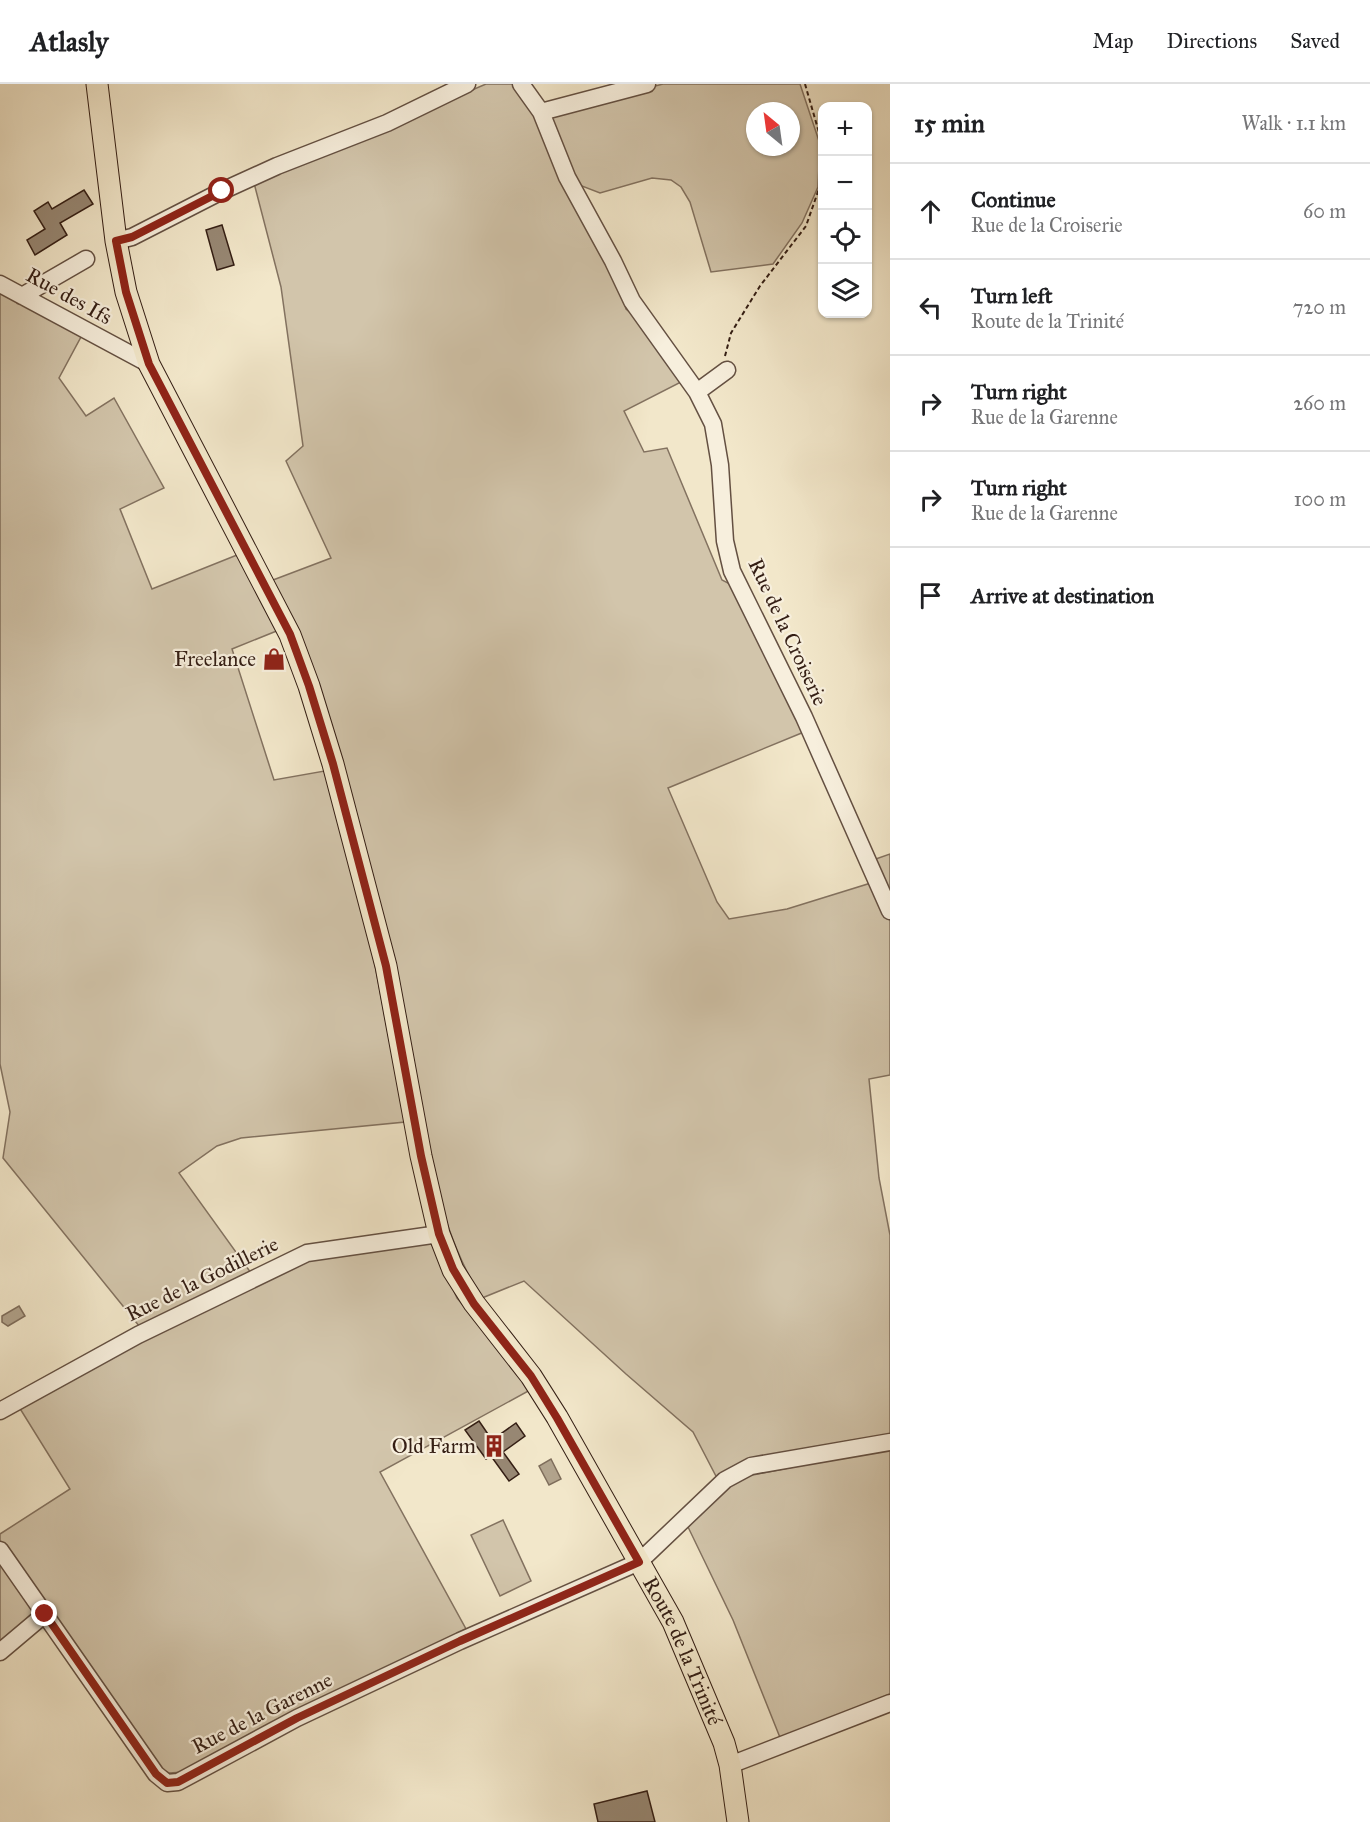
<!DOCTYPE html>
<meta charset="utf-8">
<style>
body{margin:0;font-family:"IM FELL Great Primer",serif;background:#f2f2f2;color:#202124}
.controls{position:absolute;right:18px;top:18px;display:grid;overflow:hidden;border-radius:12px;box-shadow:0 2px 4px #0004}
.controls button{width:54px;height:54px;display:grid;place-items:center;padding:0;border:0;border-bottom:2px solid #e0e0e0;background:#fff;color:#202124;font:30px sans-serif}
.compass{position:absolute;left:746px;top:18px;width:54px;height:54px;border-radius:50%;background:#fff;box-shadow:0 2px 4px #0004;rotate:331deg}
.stop{position:absolute;width:18px;height:18px;margin:-14px;border:4px solid #8f2418;border-radius:50%;background:#fff}
.stop.end{background:#8f2418;border-color:#fff;box-shadow:0 2px 6px #0008}
.list{margin:0;padding:0;list-style:none}
h2{display:flex;justify-content:space-between;align-items:center;height:78px;margin:0;padding:0 24px;font-size:26px}
h2 small{font-size:20px;font-weight:400;color:#757577}
.list li{display:grid;grid-template-columns:39px 1fr auto;gap:18px;align-items:center;box-sizing:border-box;height:96px;padding:0 24px;border-top:2px solid #e0e0e0}
.list b{display:block;font-size:22px;white-space:nowrap}
.list p{margin:0;font-size:20px;white-space:nowrap;color:#757577}
.list em{font-size:20px;font-style:normal;color:#757577}
.icon{flex:none;width:33px;height:33px;fill:none;stroke:currentColor;stroke-width:2;stroke-linecap:round;stroke-linejoin:round}
.map{position:relative;flex:none;width:890px;height:1738px;overflow:hidden}
header{display:flex;align-items:center;gap:36px;box-sizing:border-box;height:84px;padding:0 30px;background:#fff;border-bottom:2px solid #e0e0e0}
header strong{font-size:28px}
nav{display:flex;gap:33px;margin-inline-start:auto;font-size:21px}
main{display:flex}
aside{flex:1;background:#fff}
.map>svg:first-child{display:block}
.green{fill:#d2c5ab;stroke:#837260;stroke-width:1.5;fill-rule:evenodd}
.water{fill:#b1a38c;stroke:#7f6e5c;stroke-width:1.5}
.building{fill:#978773;stroke:#341e14;stroke-width:1.5}
.lines{fill:none;stroke-linecap:round;stroke-linejoin:round}
.minor-casing{stroke:#645042;stroke-width:19}
.major-casing{stroke:#341e14;stroke-width:23}
.path{stroke:#341e14;stroke-width:2;stroke-dasharray:4.5 3;stroke-linecap:butt}
.minor{stroke:#f7efdd;stroke-width:16}
.major{stroke:#f2e7ca;stroke-width:21}
.route{stroke:#8f2418;stroke-width:8}
.labels{text-anchor:middle;dominant-baseline:central;stroke-width:4.5;stroke-linejoin:round;paint-order:stroke}
.street-label{font-size:21px;fill:#341e14;stroke:#f7efdd}
.poi-label{font-size:21px;fill:#341e14;stroke:#f7efdd;text-anchor:end}
</style>
<header>
<strong>Atlasly</strong>
<nav><a>Map</a><a>Directions</a><a>Saved</a></nav>
</header>
<main>
<div class="map">
<svg width="890" height="1738" viewBox="0 0 890 1738">
<rect width="100%" height="100%" fill="#f2e7ca"/>
<filter id="stains"><feTurbulence type="fractalNoise" baseFrequency=".00333" numOctaves="4"/><feColorMatrix values="0 0 0 0 .2 0 0 0 0 .09 0 0 0 0 .02 0 0 0 .5 -.17"/></filter>
<radialGradient id="worn" r=".72"><stop offset=".6" stop-color="#630" stop-opacity="0"/><stop offset="1" stop-color="#630" stop-opacity=".3"/></radialGradient>
<path class="green" d="M486,0H513L536,33L618,199L626,225L642,238L683,297L624,327L644,368L667,364L722,496L730,500L804,648L668,704L717,818L729,835L787,825L871,799L890,837V991L869,995L879,1094L890,1151V1352L847,1357L750,1379L718,1396L693,1348L626,1290L524,1197L482,1214C462,1183 450,1150 439,1115L397,893L273,496L331,474L286,377L303,362L281,203L254,99Z
M663,0H800L820,60L818,103L802,139L773,180L711,188L690,118L681,103L671,96L652,94L600,109L574,99L545,30ZM755,27H791V63H755Z
M0,209L82,251L59,294L86,332L114,314L164,404L120,425L152,505L242,469L279,546L232,565L274,696L330,686L375,881L405,1038L241,1054L217,1062L179,1089L251,1189L140,1243L3,1074L10,1028L0,980Z
M890,770V812L873,776Z
M432,1156L457,1214L511,1277L532,1305L380,1388L466,1545L184,1688L169,1689L161,1685L0,1457V1450L70,1405L19,1323L148,1252L306,1176Z
M890,1364V1610L781,1656L733,1536L688,1443L723,1407L743,1393Z
M503,1436L531,1497L500,1512L471,1451Z
M0,1474L38,1528L0,1560Z"/>
<path class="water" d="M19,1222L25,1232L8,1242L2,1238V1232Z
M551,1375L561,1395L549,1401L539,1382Z"/>
<path class="building" d="M84,106L93,120L60,139L67,151L35,171L27,156L45,145L34,127L48,118L52,125Z
M222,141L234,181L217,186L206,146Z
M479,1337L492,1356L516,1339L525,1352L503,1368L519,1390L509,1397L491,1372L486,1375L465,1346Z
M647,1707L655,1738H598L594,1720Z"/>
<g class="lines">
<g class="minor-casing">
<path id="minor" d="M521,0L541,28L567,93L613,177L632,217L697,308L713,340L720,381L725,457L732,487L804,633L890,827
M541,28L647,0
M116,157L132,153L222,107L277,82L387,39L467,0
M0,200L149,280
M22,212L86,175
M697,308L727,286
M0,1327L138,1251L307,1169L439,1150
M0,1466L156,1690L167,1699L178,1698L297,1634L460,1557L639,1478L725,1396L751,1382L890,1358
M0,1568L45,1530
M730,1681L890,1619"/>
</g>
<g class="major-casing">
<g id="major">
<path id="s1" d="M97,0L116,157L126,208L149,280L290,551L309,602L333,680L386,882L421,1072L439,1150L453,1186L474,1219L531,1292L557,1333L673,1538L724,1659L730,1681L738,1738"/>
</g>
</g>
<path class="path" d="M805,0L822,59
M725,272L731,249L760,202L806,142L821,99L822,79"/>
<use href="#minor" class="minor"/>
<use href="#major" class="major"/>
</g>
<g class="lines">
<path class="route" d="M45,1530L156,1690L167,1699L178,1698L297,1634L460,1557L639,1478L557,1334L531,1292L474,1220L453,1185L439,1150L421,1072L386,882L333,680L309,602L290,550L149,280L126,208L116,157L132,153L222,107"/>
</g>
<defs>
<g id="shop-bare" transform="scale(1.8)"><path d="M-5-2.5h2.3a2.7 3.5 0 0 1 5.4 0H5L5.5 6h-11ZM-1.5-2.5h3a1.5 2.3 0 0 0-3 0Z" fill="#8f2418" stroke="#f7efdd" stroke-width="2.5" paint-order="stroke"/></g>
<g id="building-bare" transform="scale(1.8)"><path d="M-4-6H4V6H1V3H-1V6H-4ZM-2.5-4.3h1.7v1.8h-1.7ZM.8-4.3h1.7v1.8H.8ZM-2.5-1h1.7V.8h-1.7ZM.8-1h1.7V.8H.8Z" fill="#8f2418" stroke="#f7efdd" stroke-width="2.5" paint-order="stroke"/></g>
</defs>
<g fill-rule="evenodd">
<use href="#shop-bare" x="274" y="575"/>
<use href="#building-bare" x="494" y="1362"/>
</g>
<g class="labels">
<g class="street-label">
<text transform="translate(69 212) rotate(29)">Rue des Ifs</text>
<text transform="translate(788 548) rotate(65)">Rue de la Croiserie</text>
<text transform="translate(202 1195) rotate(-26)">Rue de la Godillerie</text>
<text stroke="none"><textPath href="#s1" startOffset="1694">Route de la Trinité</textPath></text>
<text transform="translate(262 1629) rotate(-27)">Rue de la Garenne</text>
</g>
<g class="poi-label">
<text x="256" y="575">Freelance</text>
<text x="476" y="1362">Old Farm</text>
</g>
</g>
<rect width="100%" height="100%" filter="url(#stains)"/>
<rect width="100%" height="100%" fill="url(#worn)"/>
</svg>
<div class="controls">
<button>+</button>
<button>−</button>
<button><svg class="icon" aria-label="locate" viewBox="0 0 24 24"><circle cx="12" cy="12" r="6"/><path d="M12 2v4M12 18v4M2 12h4M18 12h4"/></svg></button>
<button><svg class="icon" aria-label="layers" viewBox="0 0 24 24"><path d="M12 4l9 5-9 5-9-5zM3 14l9 5 9-5"/></svg></button>
</div>
<svg class="compass" viewBox="-18 -18 36 36"><path d="M0-13l5 13h-10z" fill="#e53935"/><path d="M0 13l5-13h-10z" fill="#757577"/></svg>
<div class="stop" style="left:222px;top:107px"></div>
<div class="stop end" style="left:45px;top:1530px"></div>
</div>
<aside>
<h2>15 min<small>Walk · 1.1 km</small></h2>
<ul class="list">
<li><svg class="icon" aria-label="ahead" viewBox="0 0 24 24"><path d="M12 20V5M6 11l6-6 6 6"/></svg><div><b>Continue</b><p>Rue de la Croiserie</p></div><em>60 m</em></li>
<li><svg class="icon" aria-label="left" viewBox="0 0 24 24"><path d="M17 20v-9H6M10 6l-5 5 5 5"/></svg><div><b>Turn left</b><p>Route de la Trinité</p></div><em>720 m</em></li>
<li><svg class="icon" aria-label="right" viewBox="0 0 24 24"><path d="M7 20v-9h11M14 6l5 5-5 5"/></svg><div><b>Turn right</b><p>Rue de la Garenne</p></div><em>260 m</em></li>
<li><svg class="icon" aria-label="right" viewBox="0 0 24 24"><path d="M7 20v-9h11M14 6l5 5-5 5"/></svg><div><b>Turn right</b><p>Rue de la Garenne</p></div><em>100 m</em></li>
<li><svg class="icon" aria-label="arrive" viewBox="0 0 24 24"><path d="M6 21V4h12l-3 4 3 4H6"/></svg><div><b>Arrive at destination</b></div></li>
</ul>
</aside>
</main>
